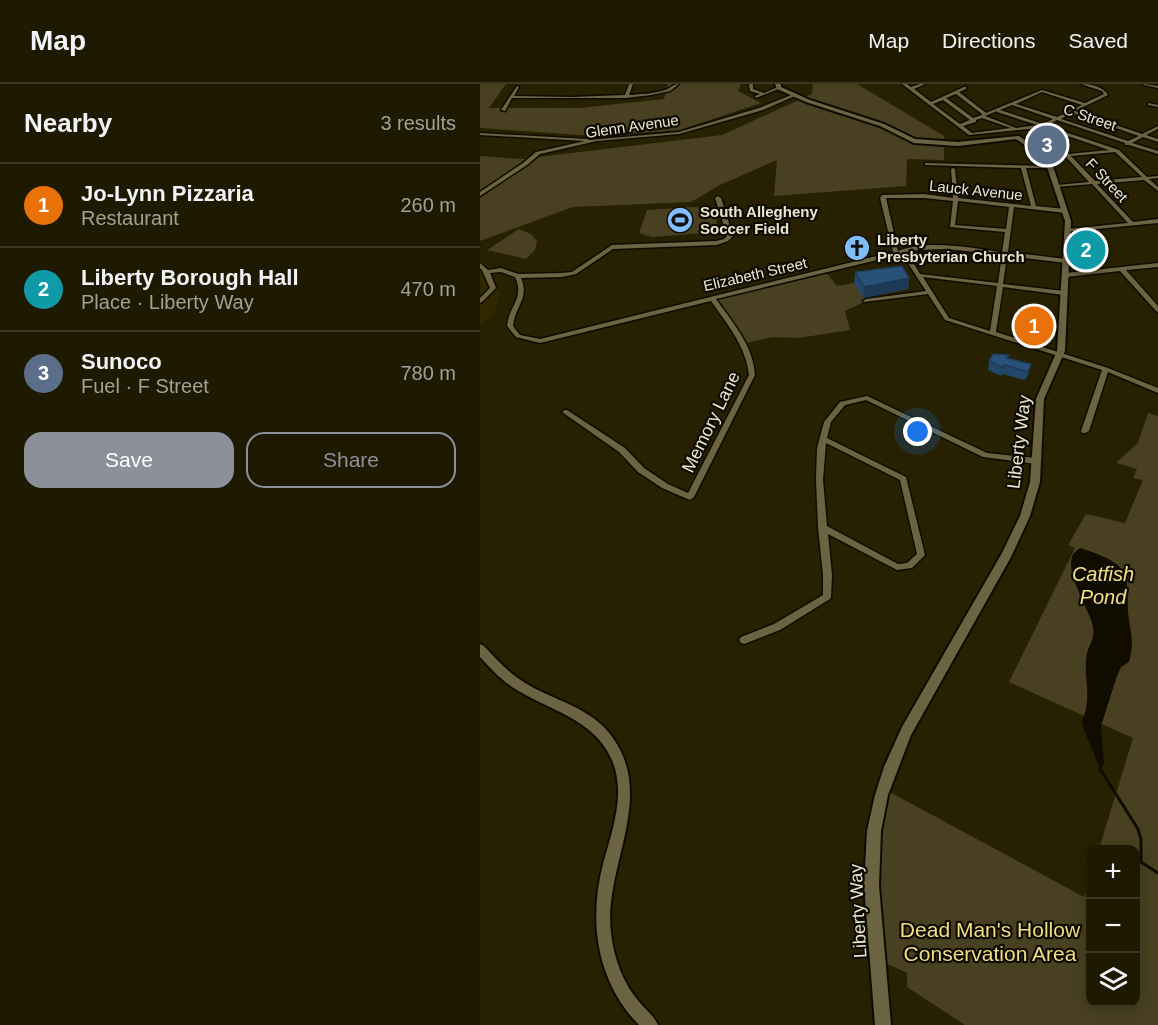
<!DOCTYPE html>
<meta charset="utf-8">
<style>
body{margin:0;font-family:Arial,sans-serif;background:#2b2610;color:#f1f3f6}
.controls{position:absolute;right:18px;bottom:18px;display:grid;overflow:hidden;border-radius:12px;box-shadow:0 3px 15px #0003}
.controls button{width:54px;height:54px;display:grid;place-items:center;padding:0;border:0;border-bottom:2px solid #3c3823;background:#1e1901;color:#f1f3f6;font:30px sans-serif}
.you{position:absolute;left:438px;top:348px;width:21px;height:21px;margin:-15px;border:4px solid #fff;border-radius:50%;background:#1a73e8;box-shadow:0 0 0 9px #1a73e833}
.badge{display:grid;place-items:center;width:39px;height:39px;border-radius:50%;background:#8c9099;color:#fff;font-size:20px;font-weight:700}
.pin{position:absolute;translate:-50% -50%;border:3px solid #fff;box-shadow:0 2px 6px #0006}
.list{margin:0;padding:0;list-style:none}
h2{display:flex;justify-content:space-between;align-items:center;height:78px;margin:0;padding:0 24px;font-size:26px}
h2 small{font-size:20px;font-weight:400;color:#a1a099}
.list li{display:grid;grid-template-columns:39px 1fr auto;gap:18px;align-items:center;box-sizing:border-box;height:84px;padding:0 24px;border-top:2px solid #3c3823}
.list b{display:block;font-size:22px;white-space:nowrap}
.list p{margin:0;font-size:20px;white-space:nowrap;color:#a1a099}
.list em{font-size:20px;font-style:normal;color:#a1a099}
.actions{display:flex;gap:12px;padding:18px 24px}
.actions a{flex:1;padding:14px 0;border:2px solid #8c9099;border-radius:18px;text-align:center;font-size:21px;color:#8c9099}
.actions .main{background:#8c9099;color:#fff}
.icon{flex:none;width:33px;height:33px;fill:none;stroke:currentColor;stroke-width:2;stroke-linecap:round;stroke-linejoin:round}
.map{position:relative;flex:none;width:678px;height:941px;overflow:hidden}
header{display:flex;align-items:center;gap:36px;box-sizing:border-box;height:84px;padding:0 30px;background:#1e1901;border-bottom:2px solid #3c3823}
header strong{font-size:28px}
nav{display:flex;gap:33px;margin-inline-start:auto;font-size:21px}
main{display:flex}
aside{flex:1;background:#1e1901}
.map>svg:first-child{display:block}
.built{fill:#302700}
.green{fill:#484020}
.water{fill:#100c00}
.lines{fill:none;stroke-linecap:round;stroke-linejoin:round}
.stream{stroke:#100c00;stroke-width:3}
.minor-casing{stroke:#100b00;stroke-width:3}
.tertiary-casing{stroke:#100b00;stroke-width:4}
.minor{fill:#6b6342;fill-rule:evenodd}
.tertiary{fill:#6b6342;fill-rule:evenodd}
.wall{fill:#234769}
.shaded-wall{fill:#1d3955}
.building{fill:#29527a;stroke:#1d3955;stroke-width:1.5}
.labels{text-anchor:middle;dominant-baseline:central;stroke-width:4.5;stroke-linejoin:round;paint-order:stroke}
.far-street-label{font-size:15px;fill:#eae6d3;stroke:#0e0b02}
.far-poi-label{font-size:15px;font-weight:bold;fill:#eae6d3;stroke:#0e0b02;text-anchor:start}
.street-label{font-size:18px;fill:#eae6d3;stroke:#0e0b02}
.water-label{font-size:20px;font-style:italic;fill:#f4e088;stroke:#0e0b02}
.near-park-label{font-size:21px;fill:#f1dd85;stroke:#0e0b02}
</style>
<header>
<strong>Map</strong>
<nav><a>Map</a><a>Directions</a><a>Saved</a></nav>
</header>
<main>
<aside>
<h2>Nearby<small>3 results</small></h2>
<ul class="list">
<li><span class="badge" style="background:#e8710a">1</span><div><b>Jo-Lynn Pizzaria</b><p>Restaurant</p></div><em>260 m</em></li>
<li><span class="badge" style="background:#0f9aa8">2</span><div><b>Liberty Borough Hall</b><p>Place · Liberty Way</p></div><em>470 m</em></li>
<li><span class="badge" style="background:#5c6f8a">3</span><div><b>Sunoco</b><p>Fuel · F Street</p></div><em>780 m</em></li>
</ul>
<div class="actions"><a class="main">Save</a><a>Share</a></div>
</aside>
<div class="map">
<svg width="678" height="941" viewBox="0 0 678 941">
<rect width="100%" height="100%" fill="#282101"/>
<path class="built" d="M0,177L9,181L20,213L13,232L0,241Z"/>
<path class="green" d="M0,0H26L9,24H100L184,15L188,0H261L258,7L281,19L200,46L115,52L0,44Z
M333,0H377L464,52V76L427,75L426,102L294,112L297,76L240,101L211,118L93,123L0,157V72L42,75L242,51L332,10Z
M213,123L235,124L238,148L172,153L159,149L167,126Z
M39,145L51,150L57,157L55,166L46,175L7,166Z
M345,187L357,202L374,199L386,217L365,227L370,246L319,254L292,253L262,260L232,214Z
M668,329L678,332V941H485L427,903V889L401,877C397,818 395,764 406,706L604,813L610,794V918H656V766L619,765L653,654L529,598L595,464L588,461L606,430L645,439L663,396L653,394L657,385L636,379L658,359Z"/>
<path class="water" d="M601,464C614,469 635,475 642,486C650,499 647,515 648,528C650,549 655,556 649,578L641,583L637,592L621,642L624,680L620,685C617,676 602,644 602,638C602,634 606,628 606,624C610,606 603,586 607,569C610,559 615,554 613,543C610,524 574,475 601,464Z"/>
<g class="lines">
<path class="stream" d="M620,685L658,745L661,755V778L678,789"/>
<g class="minor-casing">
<path id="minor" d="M149,0H153L149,11C161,10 174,10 185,6C191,4 193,0 199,0L190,7L171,11L146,14H32L25,27L21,26L37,2L39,3L34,12L92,13L145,11Z
M269,0H273V5L284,9L298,3L301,4L276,14L275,12L280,10L270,7Z
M422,0H427L431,3L440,0H445L434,5L451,18L484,3H486V5L479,8L506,29L562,6L605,19L624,10L622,7L601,0C611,0 624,3 628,11L595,27L662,50L678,42V45L666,51L678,55V58L663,53L652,59L678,67V70L649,61H645V59L577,36L567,42L639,66L667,93L678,92V94L669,95L678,103V107L664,96L617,100L653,138L678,135V139L585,148V146L587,145L648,139L612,100L575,103V102L577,101L609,98L586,73L565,74V72H567L584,70L559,44L489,51ZM562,8L602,21L577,33L536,20ZM476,10L502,30V31L493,34L466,14ZM463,16L490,36L480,40L453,20ZM532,21L573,35L563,40L520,26ZM517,27V28L557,41L536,44L505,32ZM592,29L659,52L648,57L581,35ZM502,34L531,44L492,49L483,42L496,38V36ZM564,44L629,66L589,70ZM635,68L662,93L615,97L591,72Z
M663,0L678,2V4L664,1Z
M314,10L317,11L283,26L199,50L117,57L60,70L47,81L0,112V108L43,79L56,68L105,57L0,51V49L107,55L109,56L199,48L279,24Z
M668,19L678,21V23L668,21Z
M447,79L572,82V83L570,84H546L556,122L585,125L588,127L585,129L534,123L528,168L586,175L589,177L586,179L527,172L523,200L584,207L587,209L584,211L523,203L516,248L628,284L678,304V309L628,288L609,347L605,349H602L601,347L622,286L465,236L448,210L384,218L383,217L386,215L446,207L422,170L236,215C253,239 273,261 275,291L214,413L210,416L182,404L158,388L139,368L82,328L85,326H87L145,364L164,384L188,400L208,409L269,291C266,262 247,240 231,217L60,259L36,253L27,242C29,221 45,215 35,193L21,188L10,189L16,204L2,218L0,219V214L10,204L2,186L0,184V179L8,186L21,184L38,190L82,189L92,188L132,161L236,157L244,155L247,152L235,114L238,112L241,114L253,152L248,157L237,161L133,165L96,190L82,193L41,194C50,214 35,222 33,242L40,251L60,255L413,168L400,114L402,111L444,110L473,114L471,85L473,84L475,85L478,114L551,122L541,84L445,81V79ZM406,114H444L473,117L470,143L525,148L522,168C491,164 448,155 418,167ZM478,117L529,123L526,145L475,141ZM467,165L522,171L518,199L440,190L427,168L438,166ZM443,193L517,202L510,247L469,234Z
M678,179V183L646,186L678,222V228L676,227L640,187L586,193L583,191L586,189Z
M387,312L507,369L556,374L560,377L556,380L503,373L386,316L365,321L351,338L347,354L426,393L445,471L432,484L417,486L348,450L352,491L351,513L350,515L300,546L264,560L261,559L259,556L261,553L294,540L343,511V491L338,443L336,396L337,364L344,338L360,318ZM346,359L420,396L437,470L427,479L418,480L347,442L343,396Z"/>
</g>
<g class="tertiary-casing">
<path id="tertiary" d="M295,0H301V3L330,16L404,40L435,55L478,58L539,52L570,73L591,137L585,267L564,315L560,398L550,432L531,473L431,651L408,711L401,747L399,802L411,941H395L384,802L387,747L395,711L404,683L422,643L522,469L540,432L550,398L556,315L577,267L585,137L564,74L536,55L478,62L434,59L400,42L326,18L297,5Z
M0,560L4,562C16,575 29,589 45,599C74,617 112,623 133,654C176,715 123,783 131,849C134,875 143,900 161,920C167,927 174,932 178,941H159C117,898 108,838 123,780C132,747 147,708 131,674C113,635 71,627 37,606C23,598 11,585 0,573Z"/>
</g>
<use href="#minor" class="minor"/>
<use href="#tertiary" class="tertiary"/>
</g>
<path class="wall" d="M600,156L618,161L615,169L603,170L598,164Z
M375,188L429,194L428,205L383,214L374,199Z
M551,232L561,240L559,246L549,244Z
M529,271L528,274L551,280L549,289L545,296L522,290L521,292L508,286L509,277Z"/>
<path class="shaded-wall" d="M618,161L615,169L603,170L606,162Z
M429,194L428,205L383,214L384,203Z
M551,280L549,289L545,296Z"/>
<path class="building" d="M612,154L618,161L606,162L600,156Z
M422,182L429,194L384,203L375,188Z
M551,232L561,234V240L550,238Z
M513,270L529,271L527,274L551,280L548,288L524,281L523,284L509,277Z"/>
<defs>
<g id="stadium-disc" transform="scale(1.35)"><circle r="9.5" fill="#80bdfa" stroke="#0e0b02"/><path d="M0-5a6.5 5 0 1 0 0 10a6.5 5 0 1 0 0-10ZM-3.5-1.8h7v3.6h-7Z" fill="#111"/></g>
<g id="church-disc" transform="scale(1.35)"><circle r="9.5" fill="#80bdfa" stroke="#0e0b02"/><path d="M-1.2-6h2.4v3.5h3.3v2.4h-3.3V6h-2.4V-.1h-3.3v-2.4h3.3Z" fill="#111"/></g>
</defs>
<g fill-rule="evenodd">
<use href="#stadium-disc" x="200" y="136"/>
<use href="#church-disc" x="377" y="164"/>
</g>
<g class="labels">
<g class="far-street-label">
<text transform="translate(610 33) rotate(19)">C Street</text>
<text transform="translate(152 42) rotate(-8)">Glenn Avenue</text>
<text transform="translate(627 96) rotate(47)">F Street</text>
<text transform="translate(496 106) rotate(6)">Lauck Avenue</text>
<text transform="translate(275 190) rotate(-13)">Elizabeth Street</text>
</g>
<g class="far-poi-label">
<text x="220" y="127">South Allegheny<tspan x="220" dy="17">Soccer Field</tspan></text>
<text x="397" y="155">Liberty<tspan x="397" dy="17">Presbyterian Church</tspan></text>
</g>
<g class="street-label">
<text transform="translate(231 338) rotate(-64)">Memory Lane</text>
<text transform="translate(539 358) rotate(-83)">Liberty Way</text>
<text transform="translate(378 827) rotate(-93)">Liberty Way</text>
</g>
<g class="water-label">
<text x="623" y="490">Catfish<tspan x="623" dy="23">Pond</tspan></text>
</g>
<g class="near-park-label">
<text x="510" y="845">Dead Man's Hollow<tspan x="510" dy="24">Conservation Area</tspan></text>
</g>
</g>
</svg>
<div class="controls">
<button>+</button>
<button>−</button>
<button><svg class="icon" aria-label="layers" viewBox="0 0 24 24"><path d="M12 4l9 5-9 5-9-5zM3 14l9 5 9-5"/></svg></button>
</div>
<div class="you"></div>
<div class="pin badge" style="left:554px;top:242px;background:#e8710a">1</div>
<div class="pin badge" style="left:606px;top:166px;background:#0f9aa8">2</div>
<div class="pin badge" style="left:567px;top:61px;background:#5c6f8a">3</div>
</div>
</main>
